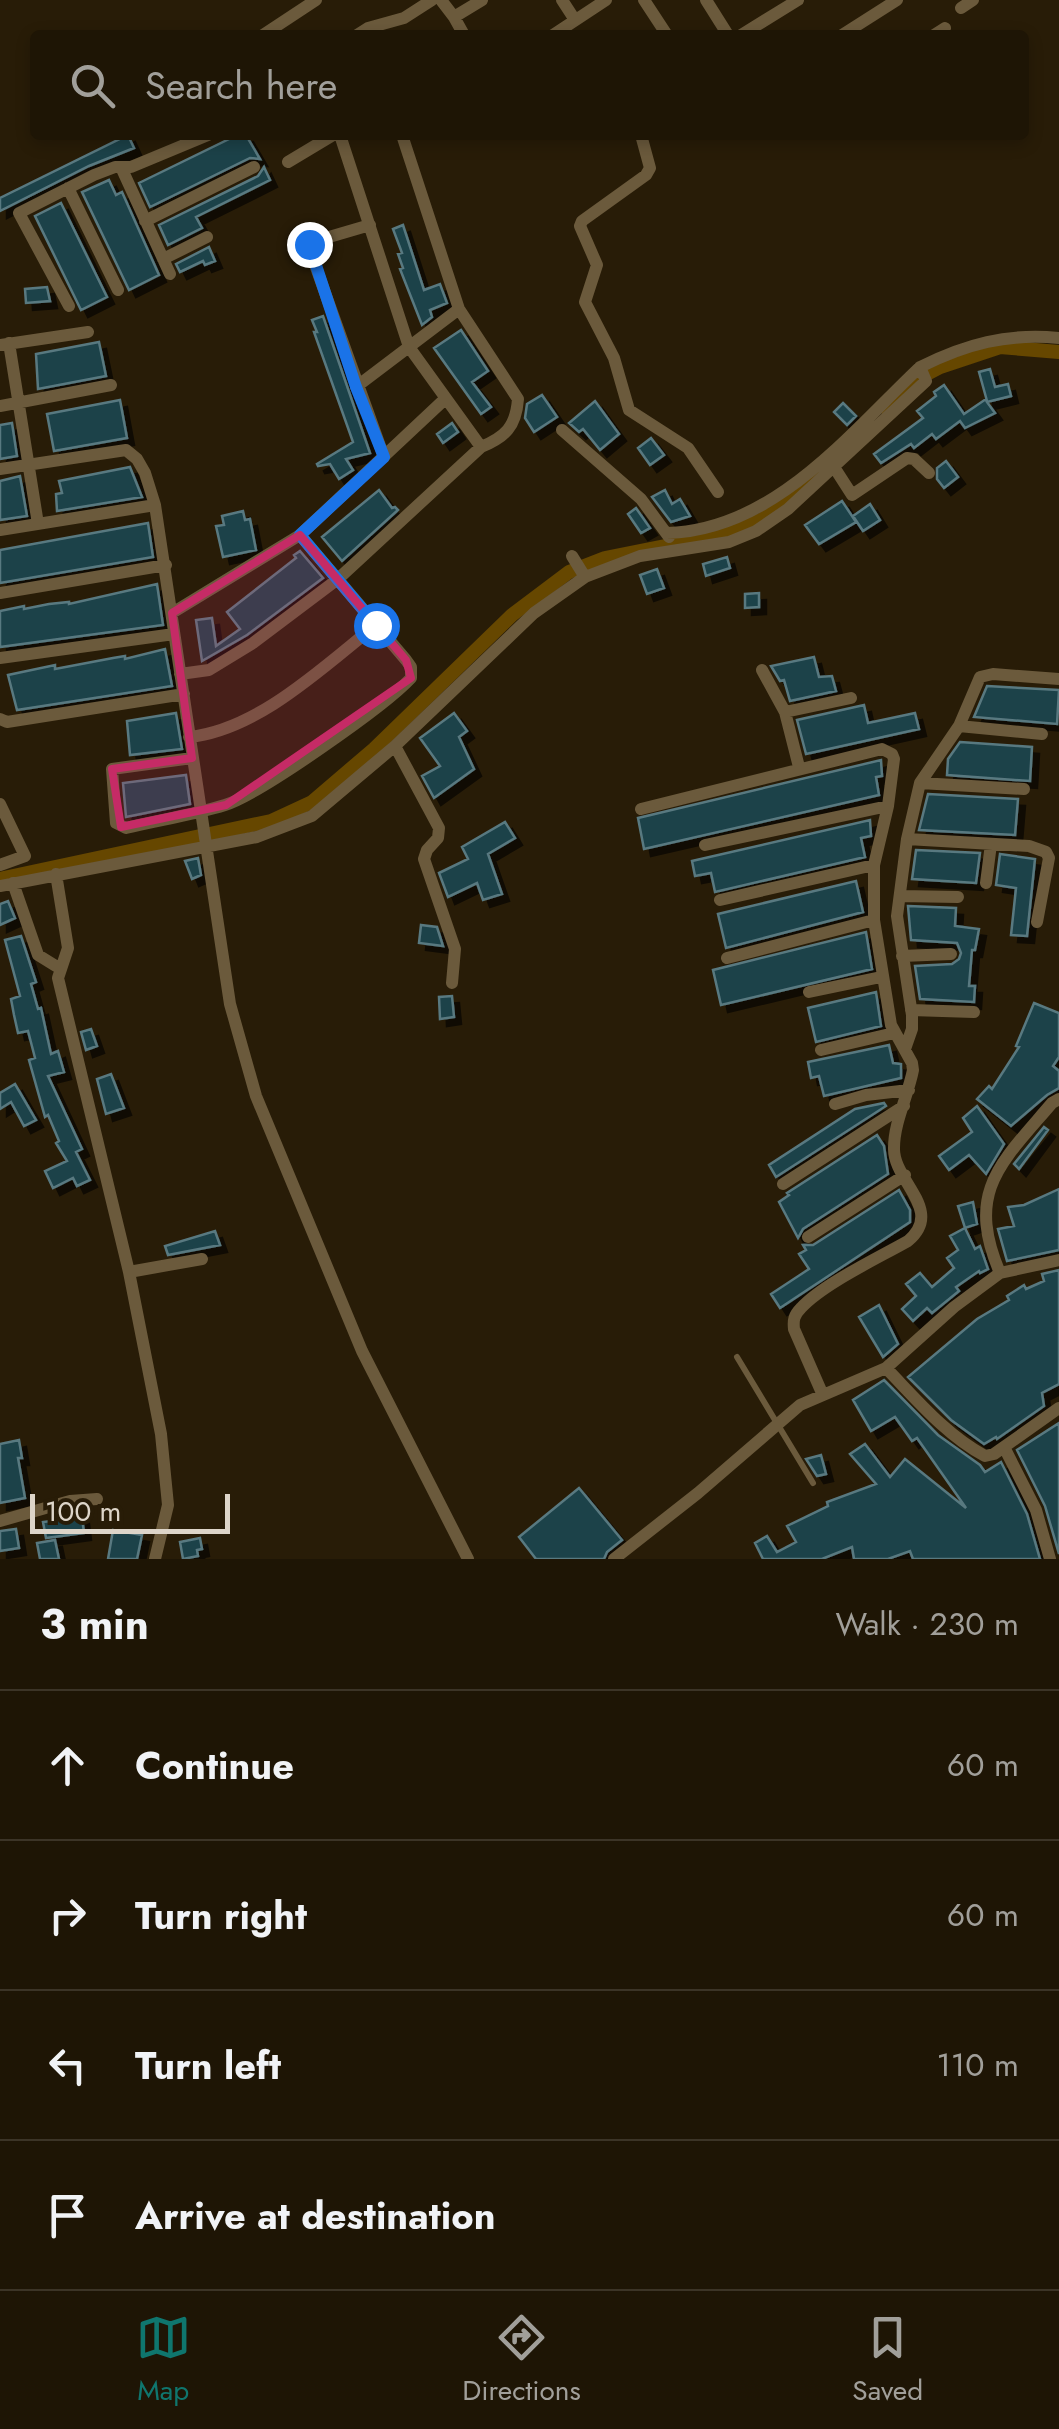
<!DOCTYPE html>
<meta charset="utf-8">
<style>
body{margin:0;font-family:Jost,sans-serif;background:#261e0f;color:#f1f3f6}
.scale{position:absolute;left:30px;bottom:25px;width:200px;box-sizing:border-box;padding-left:10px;border:5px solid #ddd5c9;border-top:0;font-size:28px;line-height:35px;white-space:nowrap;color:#ddd5c9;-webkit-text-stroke:8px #281c07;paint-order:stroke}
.stop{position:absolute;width:30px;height:30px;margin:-22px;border:8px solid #1a73e8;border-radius:50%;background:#fff}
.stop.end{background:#1a73e8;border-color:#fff;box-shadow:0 2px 10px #0008}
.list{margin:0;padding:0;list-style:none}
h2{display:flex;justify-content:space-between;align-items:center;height:130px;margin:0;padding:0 40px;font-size:42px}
h2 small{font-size:32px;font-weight:400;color:#a19f9a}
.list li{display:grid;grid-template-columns:65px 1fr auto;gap:30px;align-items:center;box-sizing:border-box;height:150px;padding:0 40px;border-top:2px solid #3c3427}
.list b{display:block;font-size:38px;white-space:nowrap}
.list em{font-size:32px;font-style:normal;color:#a19f9a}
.icon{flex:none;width:55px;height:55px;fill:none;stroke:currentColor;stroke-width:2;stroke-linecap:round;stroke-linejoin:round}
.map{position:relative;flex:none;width:1059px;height:1559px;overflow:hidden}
.search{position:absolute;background:#1e1505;box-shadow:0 5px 15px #0003;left:30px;right:30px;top:30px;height:110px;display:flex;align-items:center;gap:25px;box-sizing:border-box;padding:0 35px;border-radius:10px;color:#a19f9a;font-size:38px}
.sheet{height:730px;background:#1e1505}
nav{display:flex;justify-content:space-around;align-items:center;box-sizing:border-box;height:140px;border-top:2px solid #3c3427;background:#1e1505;font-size:28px;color:#a19f9a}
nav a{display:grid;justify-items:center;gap:5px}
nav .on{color:#0f766e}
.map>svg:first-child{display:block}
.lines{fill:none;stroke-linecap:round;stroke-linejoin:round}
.canal{stroke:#664700;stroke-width:14}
.building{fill:#1d4249;stroke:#597980;stroke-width:2.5;filter:url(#shadow)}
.lane{stroke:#6b5a3c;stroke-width:6}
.street{stroke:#6b5a3c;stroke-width:12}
.route{stroke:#1a73e8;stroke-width:12}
.marked{fill:#c52b66;fill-opacity:0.2;stroke:#c52b66;stroke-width:8;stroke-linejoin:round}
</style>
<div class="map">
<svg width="1059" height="1559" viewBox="0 0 1059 1559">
<defs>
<filter id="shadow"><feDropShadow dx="7" dy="7" stdDeviation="0" flood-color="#0009"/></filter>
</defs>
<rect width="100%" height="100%" fill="#281c07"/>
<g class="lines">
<path class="canal" d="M887,409L919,378L940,367L1000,347L1059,352
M0,879L271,821L312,802L374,749L512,615L569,572L605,558L725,534L763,519L821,471"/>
</g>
<path class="building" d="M128,135L134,148L89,166L0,211V198Z
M229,135H246L260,159L250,158L150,207L139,183L231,138Z
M264,167L270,180L196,217L202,228L168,245L159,225L258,176Z
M109,180L116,195L122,192L159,275L129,290L82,192Z
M61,203L107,297L81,310L35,216Z
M403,225L424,290L440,284L447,303L430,310L432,317L422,325L400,269L403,268L398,254L402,253L393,229Z
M209,247L215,261L205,265L203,261L180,272L176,264Z
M47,287L50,301L26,303L25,289Z
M323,316L370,453L346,459L353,470L339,479L330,464L318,466L317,464L353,442L314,332H317L312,320Z
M461,330L488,371L472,382L491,407L481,414L434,348Z
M99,342L106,376L38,389L36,354Z
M990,369L995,387L1008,384L1011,396L987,402L995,413L965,428L960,421L936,439L932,434L914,448L911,444L881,463L874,454L923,418L917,411L936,396L934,392L944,385L964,414L986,399L987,401L979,372Z
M542,395L557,417L534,432L525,418L527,404Z
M120,400L127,438L54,451L47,414Z
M595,401L619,434L600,450L583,429L579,432L569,423Z
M843,403L856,416L847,425L834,412Z
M12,423L17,456L0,459V425Z
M452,423L458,432L443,443L437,434Z
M651,438L664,455L650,465L638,448Z
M946,461L958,477L944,488L937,479V468Z
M130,467L142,497L57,511L56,494L62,493L59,481Z
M20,476L27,516L0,520V481Z
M379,490L392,508L395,507L398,510L342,561L322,537Z
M665,490L672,504L680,499L690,516L671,522L652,497Z
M842,501L856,522L819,544L805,525Z
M870,504L880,520L863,531L853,516Z
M636,508L650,528L641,533L628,514Z
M243,511L245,520L250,519L256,550L223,557L216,526L224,525L222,516Z
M148,523L153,557L0,583V550Z
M300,551L323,578L247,635L202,661L196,620L212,618L216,646L240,629L227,612L296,558L294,555Z
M727,557L730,568L706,576L703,564Z
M657,569L664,588L647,594L640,575Z
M157,584L163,625L0,647V611L24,606V609L49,604L69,602V604Z
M759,593V607L745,608V594Z
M165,649L172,686L17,710L8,675L55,665V669L113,658L125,656V659Z
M814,657L819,677L832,676L836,691L790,701L784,680L780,681L771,666Z
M987,686L1059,690L1057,724L974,717Z
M864,705L868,723L915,713L919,729L806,754L797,720Z
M176,713L182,749L130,755L127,721Z
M454,713L467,731L459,737L474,769L434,798L422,776L440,766L420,738Z
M960,742L1032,747L1030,781L947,775L948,759Z
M881,760L882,776L876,777L879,795L644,849L638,818Z
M186,775L190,804L126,817L123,783Z
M928,794L1018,799L1015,835L919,830Z
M870,820L871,836L861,838L865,857L715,892L711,873L695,876L692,861Z
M505,822L515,838L488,854L502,894L483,900L477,883L448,897L439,873L468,859L462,847Z
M916,850L980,853L976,883L912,879Z
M1000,854L1035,859L1027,936L1011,935L1016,888L996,885Z
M198,858L201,875L192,879L185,861Z
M856,881L863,912L726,948L718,914Z
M8,901L15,918L0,925V904Z
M908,906L956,908L955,926L979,929L975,950H972L969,986H975L974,1002L920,999L915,966L952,964L959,959L961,953L957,943L911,940Z
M421,925L437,927L443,946L419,943Z
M866,932L872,969L721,1005L713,970Z
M21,936L36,982L31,984L38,1009L41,1008L51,1054L58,1051L64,1072L48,1076L82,1149L76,1152L90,1180L77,1186L73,1178L53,1188L45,1171L67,1161L56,1143L59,1141L48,1115L45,1117L29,1060L35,1058L28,1031L18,1033L14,1015L11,999L20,996L5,940Z
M876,992L881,1026L816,1042L808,1008Z
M452,996L454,1017L440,1019L439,997Z
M1034,1003L1059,1013V1057L1053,1066L1059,1071V1088L1047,1095L1011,1126L977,1099L989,1086L992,1089L1019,1047L1016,1046Z
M91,1029L97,1046L86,1050L81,1032Z
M889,1045L893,1063L901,1064V1078L824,1096L819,1076L811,1078L808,1062Z
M111,1074L124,1108L106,1114L97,1079Z
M15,1084L36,1120L24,1126L11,1102L0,1109V1093Z
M884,1103L886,1106L776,1177L769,1165L855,1109Z
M977,1106L1004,1144L986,1174L969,1155L949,1170L939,1156L972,1132L963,1118Z
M1044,1127L1048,1130L1019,1169L1014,1164Z
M877,1135L884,1146L888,1174L803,1229L798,1238L779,1202L789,1195L787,1193Z
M1059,1189V1250L1007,1261L998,1229L1014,1226L1008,1207L1024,1205Z
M899,1190L910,1210V1222L780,1308L771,1294L809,1269L799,1254L806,1250L803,1245H813Z
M973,1202L977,1224L965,1228L958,1206Z
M965,1228L975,1249L980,1246L988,1269L980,1273L979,1271L956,1287L959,1291L932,1313L927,1308L913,1321L902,1309L916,1296L906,1284L920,1273L932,1287L954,1268L947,1258L958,1250L950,1236Z
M215,1231L220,1245L168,1255L165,1246Z
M1059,1270V1384L1042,1393L1044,1406L997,1439L996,1437L984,1444L951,1420L908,1377L977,1319L1009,1300L1007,1296L1024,1285L1026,1289L1044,1281L1042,1274Z
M879,1305L898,1344L883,1357L859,1317Z
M884,1380L938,1435L980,1465L985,1472L1001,1462L1027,1514L1040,1559H913L910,1551L888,1559H854L852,1547L822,1559H763L755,1543L767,1536L777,1552L796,1542L787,1526L828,1506L827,1502L876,1484L850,1454L865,1444L890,1477L905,1459L966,1508L917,1438L912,1441L895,1417L871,1431L853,1400Z
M1059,1423V1554L1045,1506L1017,1450Z
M19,1440L22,1458H18L25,1498L0,1503V1444Z
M821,1455L826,1474L817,1476L806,1459Z
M579,1488L622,1540L607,1552L604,1559H536L519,1537Z
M82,1517L84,1533L46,1538L43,1522Z
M16,1529L19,1548L0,1551V1531Z
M113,1530L142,1535L137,1559H108Z
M200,1538L202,1549L197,1550L198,1556L183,1559L180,1542Z
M55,1540L59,1559H40L37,1543Z"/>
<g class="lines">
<path class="lane" d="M737,1357L813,1483"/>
<path class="street" d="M441,0L454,17L482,0
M562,0L575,20
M644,0L667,35
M706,0L728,35
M961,8L973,0
M454,17L464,35
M263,35L316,0
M357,35L368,28L404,18L432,0
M553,35L606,0
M741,35L798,0
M842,35L897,0
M934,35L945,28
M402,135L459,309L518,399C516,427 505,437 481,447
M641,135L650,168L646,175L582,221L580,226L597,265L585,302L614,358L629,410L688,448L718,492
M288,162L333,135
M121,167L170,274
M68,188L118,290
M145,221L254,167
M370,225L312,242L309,248L384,457
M163,259L207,237
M69,306L19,213L94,175L115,167H131L208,135
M9,343L38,524
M0,345L88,332
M356,387L459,309
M0,406L111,385
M562,430L641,499L669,537
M834,467L852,495L907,458L914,459L929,473
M0,469L126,450L137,459L145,473L155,505L230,1004L256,1096L362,1351L468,1559
M0,530L155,505
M667,533C774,530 848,435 920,367C966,344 1007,333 1059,338
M572,556L585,577
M0,593L166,565
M172,613L300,535L445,399
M0,658L174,634
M762,670L785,712L799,767
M180,674L209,670L253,643L338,579L481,447L409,347L340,135
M785,712L851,698
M0,719L7,722L184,694
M959,726L1042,734
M189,737C258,730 323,667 376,625
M395,746L439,828L438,838L427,850L424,859L455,949L452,983
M192,758L112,769L116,823L126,828C159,820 193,815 225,805C260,794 385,706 411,678V667L406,660L300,535
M920,783L1024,789
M0,804L25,856L0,865
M641,809L882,749L892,754L894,759L888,806L874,865V920L891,1025L912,1063L913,1070C908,1096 894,1122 894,1148C893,1181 945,1210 908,1241C878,1258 823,1284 801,1308C794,1315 793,1320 794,1329L822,1393
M907,839L1029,846L1046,852L1049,858L1037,922
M705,845L888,806
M56,874L68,948L58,978L129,1272L161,1434L168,1505L155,1559
M13,883L38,955L59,968
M986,883L991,844
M0,886L257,837L312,816L395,746L534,613L585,577L640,556L729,542L756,531L788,509L926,381L920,367
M900,896L958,897
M720,900L874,865
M902,956L951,954
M727,958L874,920
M809,992L881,977
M911,1010L974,1012
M905,1049L912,1029V1015L897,916L907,839L920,783L959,726L980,677L993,674L1059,679
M821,1050L894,1033
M835,1104L866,1095L909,1090
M783,1184L904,1106
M808,1237L905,1175
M129,1272L202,1259
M1000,1273C965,1191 1001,1163 1052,1103L1059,1099
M886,1368C916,1399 946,1435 985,1456L994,1454L1059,1408
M1004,1447L1036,1510L1050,1559
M0,1521L70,1501L97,1499
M614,1559L698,1493L800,1405L886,1368L954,1307L1000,1273L1059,1260"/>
</g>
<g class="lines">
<path class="route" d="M309,244L356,387L384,457L300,535L376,625"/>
</g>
<path class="marked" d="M300,535L406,660L411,678L226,805L121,827L112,769L192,758L172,613Z"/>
</svg>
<div class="scale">100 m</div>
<div class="stop" style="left:376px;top:625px"></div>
<div class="stop end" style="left:309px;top:244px"></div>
<div class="search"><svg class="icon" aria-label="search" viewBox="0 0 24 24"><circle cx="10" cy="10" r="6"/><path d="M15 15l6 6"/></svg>Search here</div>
</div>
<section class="sheet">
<h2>3 min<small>Walk · 230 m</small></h2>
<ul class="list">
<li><svg class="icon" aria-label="ahead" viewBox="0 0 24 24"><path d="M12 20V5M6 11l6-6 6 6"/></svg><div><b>Continue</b></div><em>60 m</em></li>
<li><svg class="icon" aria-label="right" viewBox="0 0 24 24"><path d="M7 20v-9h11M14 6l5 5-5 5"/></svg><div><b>Turn right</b></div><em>60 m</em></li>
<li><svg class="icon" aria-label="left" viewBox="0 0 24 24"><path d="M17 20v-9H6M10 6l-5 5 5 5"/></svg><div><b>Turn left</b></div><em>110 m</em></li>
<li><svg class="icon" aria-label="arrive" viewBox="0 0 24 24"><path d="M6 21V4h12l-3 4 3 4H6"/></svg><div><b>Arrive at destination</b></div></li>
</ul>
</section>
<nav>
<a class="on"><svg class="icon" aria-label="map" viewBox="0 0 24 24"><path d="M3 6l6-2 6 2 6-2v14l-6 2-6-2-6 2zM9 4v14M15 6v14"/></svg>Map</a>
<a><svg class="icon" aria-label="directions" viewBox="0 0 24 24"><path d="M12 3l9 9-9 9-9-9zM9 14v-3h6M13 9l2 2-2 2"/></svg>Directions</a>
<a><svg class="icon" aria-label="saved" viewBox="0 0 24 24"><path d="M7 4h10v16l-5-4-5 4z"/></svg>Saved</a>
</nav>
